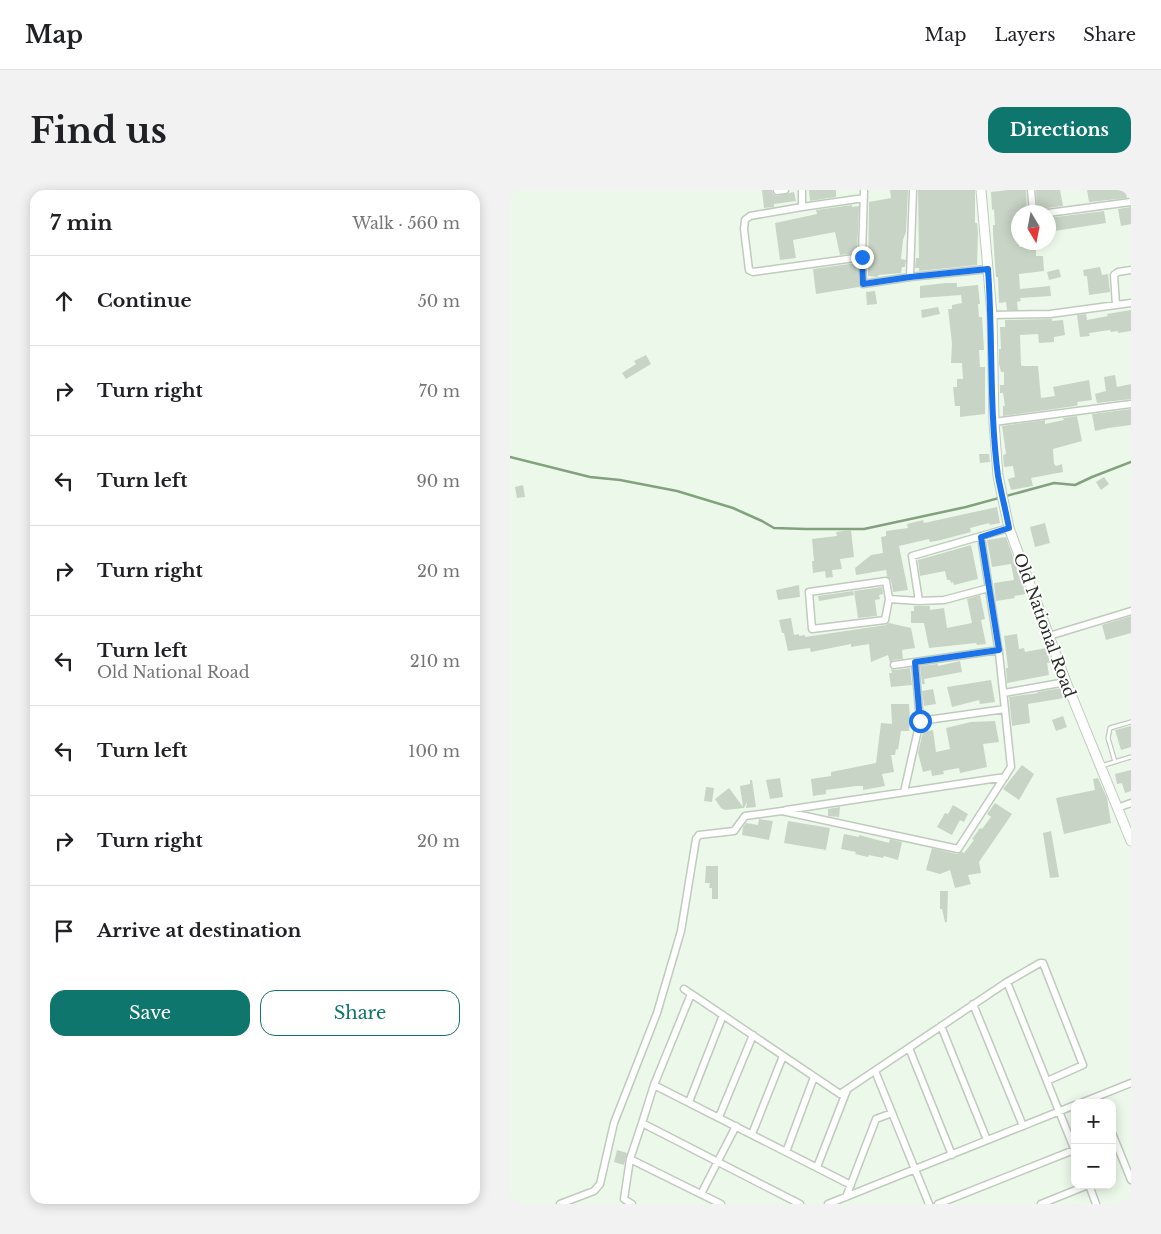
<!DOCTYPE html>
<meta charset="utf-8">
<style>
body{margin:0;font-family:"Libre Baskerville",serif;background:#f2f2f2;color:#202124}
.controls{position:absolute;right:15px;bottom:15px;display:grid;overflow:hidden;border-radius:10px;box-shadow:0 2px 12px #0003}
.controls button{width:45px;height:45px;display:grid;place-items:center;padding:0;border:0;border-bottom:1px solid #e0e0e0;background:#fff;color:#202124;font:25px sans-serif}
.compass{position:absolute;left:501px;top:15px;width:45px;height:45px;border-radius:50%;background:#fff;box-shadow:0 2px 12px #0003;rotate:170deg}
.stop{position:absolute;width:15px;height:15px;margin:-11px;border:4px solid #1a73e8;border-radius:50%;background:#fff}
.stop.end{background:#1a73e8;border-color:#fff;box-shadow:0 1px 5px #0008}
.list{margin:0;padding:0;list-style:none}
h2{display:flex;justify-content:space-between;align-items:center;height:65px;margin:0;padding:0 20px;font-size:21px}
h2 small{font-size:16px;font-weight:400;color:#757577}
.list li{display:grid;grid-template-columns:32px 1fr auto;gap:15px;align-items:center;box-sizing:border-box;height:90px;padding:0 20px;border-top:1px solid #e0e0e0}
.list b{display:block;font-size:19px;white-space:nowrap}
.list p{margin:0;font-size:16px;white-space:nowrap;color:#757577}
.list em{font-size:16px;font-style:normal;color:#757577}
.actions{display:flex;gap:10px;padding:15px 20px}
.actions a{flex:1;padding:11px 0;border:1px solid #0f766e;border-radius:15px;text-align:center;font-size:18px;color:#0f766e}
.actions .main{background:#0f766e;color:#fff}
.icon{flex:none;width:28px;height:28px;fill:none;stroke:currentColor;stroke-width:2;stroke-linecap:round;stroke-linejoin:round}
.map{position:relative;flex:none;width:621px;height:1014px;overflow:hidden;border-radius:15px}
header{display:flex;align-items:center;gap:30px;box-sizing:border-box;height:70px;padding:0 25px;background:#fff;border-bottom:1px solid #e0e0e0}
header strong{font-size:24px}
nav{display:flex;gap:28px;margin-inline-start:auto;font-size:18px}
.intro{display:flex;align-items:center;justify-content:space-between;box-sizing:border-box;height:120px;padding:0 30px}
h1{margin:0;font-size:35px}
.button{padding:12px 22px;border-radius:15px;background:#0f766e;color:#fff;font-size:18px;font-weight:700}
main{display:flex;gap:30px;padding:0 30px}
aside{flex:1;background:#fff;border-radius:15px;box-shadow:0 2px 12px #0003}
.map>svg:first-child{display:block}
.lines{fill:none;stroke-linecap:round;stroke-linejoin:round}
.stream{stroke:#84a17f;stroke-width:2.5}
.building{fill:#c8d4c6}
.service-casing{stroke:#bfcbbd;stroke-width:5.5}
.minor-casing{stroke:#bfcbbd;stroke-width:9}
.secondary-casing{stroke:#bfcbbd;stroke-width:11}
.service{stroke:#fff;stroke-width:3}
.minor{stroke:#fff;stroke-width:6}
.secondary{stroke:#fff;stroke-width:9}
.route{stroke:#1a73e8;stroke-width:6}
.labels{text-anchor:middle;dominant-baseline:central;stroke-width:4;stroke-linejoin:round;paint-order:stroke}
.street-label{font-size:16px;fill:#282d27;stroke:#fff}
</style>
<header>
<strong>Map</strong>
<nav><a>Map</a><a>Layers</a><a>Share</a></nav>
</header>
<div class="intro"><h1>Find us</h1><a class="button">Directions</a></div>
<main>
<aside>
<h2>7 min<small>Walk · 560 m</small></h2>
<ul class="list">
<li><svg class="icon" aria-label="ahead" viewBox="0 0 24 24"><path d="M12 20V5M6 11l6-6 6 6"/></svg><div><b>Continue</b></div><em>50 m</em></li>
<li><svg class="icon" aria-label="right" viewBox="0 0 24 24"><path d="M7 20v-9h11M14 6l5 5-5 5"/></svg><div><b>Turn right</b></div><em>70 m</em></li>
<li><svg class="icon" aria-label="left" viewBox="0 0 24 24"><path d="M17 20v-9H6M10 6l-5 5 5 5"/></svg><div><b>Turn left</b></div><em>90 m</em></li>
<li><svg class="icon" aria-label="right" viewBox="0 0 24 24"><path d="M7 20v-9h11M14 6l5 5-5 5"/></svg><div><b>Turn right</b></div><em>20 m</em></li>
<li><svg class="icon" aria-label="left" viewBox="0 0 24 24"><path d="M17 20v-9H6M10 6l-5 5 5 5"/></svg><div><b>Turn left</b><p>Old National Road</p></div><em>210 m</em></li>
<li><svg class="icon" aria-label="left" viewBox="0 0 24 24"><path d="M17 20v-9H6M10 6l-5 5 5 5"/></svg><div><b>Turn left</b></div><em>100 m</em></li>
<li><svg class="icon" aria-label="right" viewBox="0 0 24 24"><path d="M7 20v-9h11M14 6l5 5-5 5"/></svg><div><b>Turn right</b></div><em>20 m</em></li>
<li><svg class="icon" aria-label="arrive" viewBox="0 0 24 24"><path d="M6 21V4h12l-3 4 3 4H6"/></svg><div><b>Arrive at destination</b></div></li>
</ul>
<div class="actions"><a class="main">Save</a><a>Share</a></div>
</aside>
<div class="map">
<svg width="621" height="1014" viewBox="0 0 621 1014">
<rect width="100%" height="100%" fill="#ecf9ea"/>
<g class="lines">
<path class="stream" d="M0,267L80,287L110,290L167,301L223,318L252,331L264,338L296,339H354L456,317L544,293L565,295L582,287L621,272"/>
</g>
<path class="building" d="M252,0H262L263,4L267,6L284,2L286,11L264,14V17L254,18Z
M299,0H326V7L300,11Z
M380,0H398L396,42L393,50L391,69L396,70L395,77H392L391,83L369,85L367,87L358,86L359,12L381,8Z
M408,0H465V33H467L468,43L467,75L409,81V78H405L406,68H409Z
M498,0H516L517,22H508V27H504L505,41L508,40L509,57L526,55V66H533L534,81L509,84L510,99L540,96L541,106L510,108L511,111L507,112L508,120H497L496,112L489,113L488,87H486L485,75L483,43V35H485L484,19L482,20L481,2Z
M526,0H550L553,16L537,18L530,22L529,16H527Z
M577,0H615L617,8L579,12Z
M342,15V17L349,16L347,63L330,65L325,42L283,50L286,68L270,70L265,33L307,24L306,20Z
M621,17V34L611,36L608,19Z
M594,21L596,33L538,42V28Z
M347,73L349,97L306,104L303,79Z
M590,77L592,85L598,84L600,102L579,105L577,86H574L573,80Z
M549,79L551,87L539,90L537,82Z
M436,93H447V97L468,95L470,114H468L469,127H472L474,160H469L470,177H475V224L450,227V216H445L443,197H447V189H453L452,173H441L442,153L438,119H442V115L452,113L451,105L410,108V96Z
M365,101L367,114L357,115L356,102Z
M428,117L430,124L412,128L411,120Z
M621,120V141L608,143V141L601,142L600,140L579,143L580,146L570,147L567,125L576,124L577,130L598,126L597,124Z
M542,129V131L553,130L555,145L544,147V152L529,153L528,144L510,145L511,175L512,176H528L531,208L545,206L543,197L579,190L582,210L567,212L568,215L565,216L493,226V216H495L493,203H490V195H494V182H491L489,174V159H491L490,137H495V130Z
M136,165L141,174L116,189L112,183L126,174L124,171Z
M605,185L607,197L621,194V209L587,213L585,204L596,201L594,187Z
M621,219V235L598,238L585,241L582,224Z
M567,226L572,251L543,259L544,274L546,276L552,274L553,282L521,288L523,296L501,300L498,289L505,287L503,276L494,277L493,265L496,264L492,236L535,230V234L554,230L553,228Z
M469,264H479L480,272L470,273Z
M594,287L599,294L591,300L586,292Z
M13,295L15,307L7,308L5,297Z
M487,317L490,333L480,335L479,333L460,338L461,342L431,350L420,352L419,349L389,356L398,400L383,402L381,390L377,386L376,380L346,385L345,378L361,365L373,363L371,347L376,346V341L398,338L397,334L413,330L414,333Z
M535,333L540,353L525,357L520,337Z
M341,340L344,367L330,369L332,379L322,380L323,387L316,388L315,381L303,383L302,371H304L302,349L327,346L326,342Z
M496,347L516,404L504,406L505,408L486,411L484,393L504,390L501,374L482,377L477,350Z
M461,355L468,389L444,395L443,392L441,393L440,390H437L435,381L410,386L408,370Z
M289,395L290,407L268,410L266,400Z
M372,397L373,404L369,405L370,409L365,410L367,426L348,428L344,401Z
M343,401L344,405L309,411L308,406Z
M470,405L475,429L471,430L476,454L467,455L466,453L419,458L414,433H401V421H404V416H420V420L434,418L437,438L462,433L457,409Z
M621,426V443L596,450L592,435Z
M281,428L284,445L289,444V446L295,445V447L376,435L379,433L401,438L405,458L392,460L393,469L383,470L380,473L378,465L361,472L359,454L341,457V454L301,462L300,458L278,461L274,443H272L269,430Z
M507,444L509,459L514,458L515,462L536,458L540,473H537L539,485L497,493L496,478H498L494,446Z
M450,471L452,482L414,489L415,494H412L410,476L428,474V476Z
M400,478L402,495L381,497L379,483H382L381,479L385,480Z
M481,490L485,512L470,514L469,510L442,517L437,497Z
M552,498L554,508L518,514L520,533L502,536L499,507L528,503L527,502Z
M423,499L426,514L414,516L412,501Z
M381,514H399L400,529L399,541H391L388,560L386,559L385,565H381L384,582L372,584L375,596L353,600V596H346L316,600V604L303,606L301,589L321,586V582L366,573L371,533L382,534Z
M553,526L557,537L546,541L542,530Z
M485,531L489,552L473,554L477,577L450,583L449,578L433,581L434,584L422,586L421,580L413,582L408,563L413,542L423,540L426,562L440,559L436,538L461,532Z
M621,536V557L611,560L605,540Z
M512,575L524,584L509,610L493,599Z
M621,580V601L615,603L612,593L607,594L605,584Z
M270,588L273,607L260,609L256,590Z
M588,588L597,608L601,633L554,644L546,608L585,600L583,589Z
M240,590H242L246,617L236,618L237,612L234,618L215,620L211,618L205,609L219,598L233,617L230,596L240,594Z
M196,597L204,598L202,612L194,611Z
M485,613L502,624L469,672L471,683L458,685L461,694L445,698L440,680L430,684L416,680L422,658L447,664L452,662L454,663L464,650L462,649L470,638L472,639L481,627L477,624Z
M443,615L458,624L454,632L450,630L442,645L427,637L435,623L438,624Z
M330,617L329,627L318,626V619Z
M249,629L263,631L259,650L232,645L233,637L236,633L248,635Z
M278,631L320,638L316,660L274,653Z
M541,641L549,687L540,688L533,643Z
M334,644L349,647V645L379,653L380,649L392,652L388,670L374,666L373,668L359,665L358,667L345,664L346,662L331,659Z
M196,676H208V709H202V698H199L200,693H195Z
M430,701H438L437,732H435L432,719H430Z
M107,960L117,963L114,975L104,972Z"/>
<g class="lines">
<g class="service-casing">
<path id="service" d="M605,572L598,548L600,538L621,532
M591,576L621,567"/>
</g>
<g class="minor-casing">
<path id="minor" d="M292,0V17L354,8
M354,0L352,67L353,94L400,87L478,79
M521,0L523,22
M267,1L275,0
M292,17L240,26L235,30L234,39L239,80L243,82L352,67
M538,23L621,12
M400,87L403,0
M606,115L604,85L608,82L621,80
M482,125L540,124L621,113
M484,232L621,214
M376,391L379,409L375,430L302,439L299,402Z
M379,409L409,411L434,410L479,398
M409,411L402,366L499,338
M539,446L621,421
M405,472L410,531
M384,475L489,460
M494,503L556,492
M394,602L410,531L495,519
M607,618L621,613
M276,620L495,587
M497,792L565,961
M174,799L330,904L497,792L530,773H533L573,875L537,891
M463,814L513,936
M431,836L477,950
M399,858L442,965
M365,881L419,1014
M144,895L341,995
M179,912L213,825
M571,913L621,893
M209,927L243,845
M132,933L290,1014
M602,943L621,990
M242,944L273,866
M276,962L304,887
M120,969L211,1014
M307,977L337,900
M579,995L586,1014
M191,1004L226,936
M336,1007L366,929L382,923
M50,1014L84,1001L90,994L104,933L147,823L171,741L186,649L189,645L224,641L235,626L272,621L448,659L501,577L489,463L471,347
M122,1014L114,1009L120,969L132,933L144,895L181,804
M318,1014L565,915
M428,1014L564,960
M531,1014L578,995"/>
</g>
<g class="secondary-casing">
<path id="secondary" d="M471,0L482,125L484,232L488,286L499,338L556,492L621,651"/>
</g>
<use href="#service" class="service"/>
<use href="#minor" class="minor"/>
<use href="#secondary" class="secondary"/>
</g>
<g class="lines">
<path class="route" d="M352,67L353,94L400,87L478,79C483,148 479,218 488,286C491,303 496,321 499,338L471,347L489,460L405,472L410,531"/>
</g>
<g class="labels">
<g class="street-label">
<text transform="translate(535 435) rotate(70)">Old National Road</text>
</g>
</g>
</svg>
<div class="controls">
<button>+</button>
<button>−</button>
</div>
<svg class="compass" viewBox="-18 -18 36 36"><path d="M0-13l5 13h-10z" fill="#e53935"/><path d="M0 13l5-13h-10z" fill="#757577"/></svg>
<div class="stop" style="left:410px;top:531px"></div>
<div class="stop end" style="left:352px;top:67px"></div>
</div>
</main>
